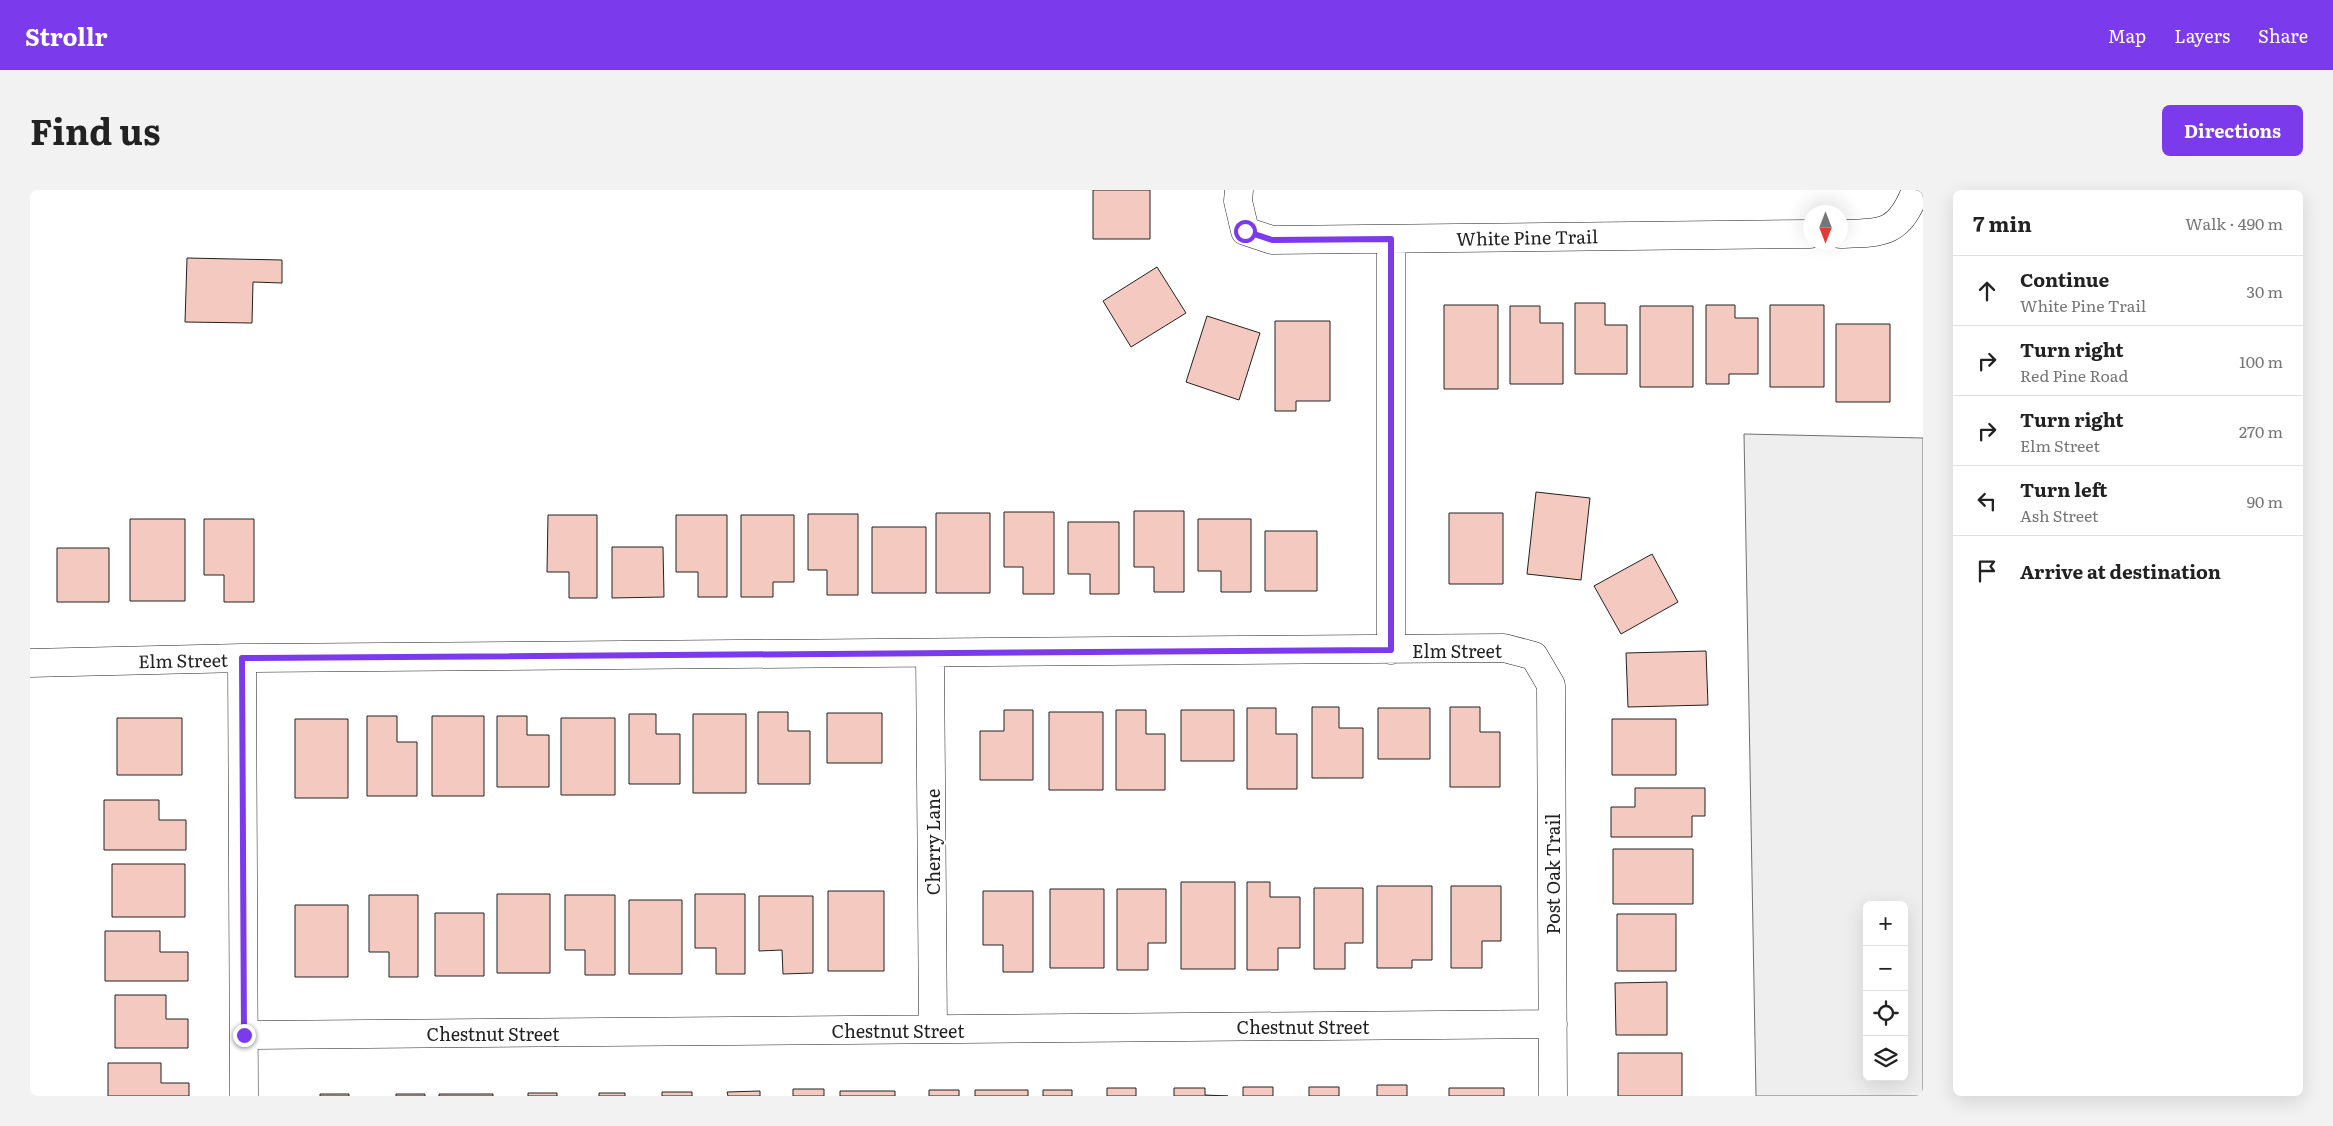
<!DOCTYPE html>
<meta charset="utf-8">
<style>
body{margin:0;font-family:Literata,serif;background:#f2f2f2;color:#222}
.controls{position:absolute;right:15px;bottom:15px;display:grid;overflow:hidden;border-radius:8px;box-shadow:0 5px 20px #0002}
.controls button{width:45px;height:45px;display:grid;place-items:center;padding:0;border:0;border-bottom:1px solid #e0e0e0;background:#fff;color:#222;font:25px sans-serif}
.compass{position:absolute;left:1773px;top:15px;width:45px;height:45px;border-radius:50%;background:#fff;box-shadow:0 5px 20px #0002;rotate:180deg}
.stop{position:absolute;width:15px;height:15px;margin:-11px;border:4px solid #7c3aed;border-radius:50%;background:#fff}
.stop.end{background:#7c3aed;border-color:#fff;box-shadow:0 1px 5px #0008}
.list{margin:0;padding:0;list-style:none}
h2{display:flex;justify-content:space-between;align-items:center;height:65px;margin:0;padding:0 20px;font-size:21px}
h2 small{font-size:16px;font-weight:400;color:#767676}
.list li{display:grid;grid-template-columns:32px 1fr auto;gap:15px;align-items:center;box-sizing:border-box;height:70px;padding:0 20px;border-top:1px solid #e0e0e0}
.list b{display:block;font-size:19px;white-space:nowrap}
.list p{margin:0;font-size:16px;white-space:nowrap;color:#767676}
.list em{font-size:16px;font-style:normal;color:#767676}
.icon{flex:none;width:28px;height:28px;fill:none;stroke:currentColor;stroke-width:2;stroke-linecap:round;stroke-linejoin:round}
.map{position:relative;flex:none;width:1893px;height:906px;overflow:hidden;border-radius:8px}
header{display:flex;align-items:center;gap:30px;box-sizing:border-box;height:70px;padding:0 25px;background:#7c3aed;color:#fff}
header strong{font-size:24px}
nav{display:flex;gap:28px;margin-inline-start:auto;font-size:18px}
.intro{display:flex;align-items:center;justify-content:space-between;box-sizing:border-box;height:120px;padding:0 30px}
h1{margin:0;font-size:35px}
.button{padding:12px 22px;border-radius:8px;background:#7c3aed;color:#fff;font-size:18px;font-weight:700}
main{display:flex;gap:30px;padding:0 30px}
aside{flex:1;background:#fff;border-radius:8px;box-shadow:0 5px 20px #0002}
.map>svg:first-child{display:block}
.green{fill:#eee;stroke:#6f6f6f;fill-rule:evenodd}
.building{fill:#f3c9c0;stroke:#222}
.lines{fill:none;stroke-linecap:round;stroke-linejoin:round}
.minor-casing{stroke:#222;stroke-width:29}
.minor{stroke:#fff;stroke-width:28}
.route{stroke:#7c3aed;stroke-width:6}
.labels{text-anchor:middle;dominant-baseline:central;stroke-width:4;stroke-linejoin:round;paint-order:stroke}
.street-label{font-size:18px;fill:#222;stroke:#fff}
</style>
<header>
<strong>Strollr</strong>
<nav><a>Map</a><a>Layers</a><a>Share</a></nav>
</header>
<div class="intro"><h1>Find us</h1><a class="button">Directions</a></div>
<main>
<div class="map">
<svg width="1893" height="906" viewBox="0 0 1893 906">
<rect width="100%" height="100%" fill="#fff"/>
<path class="green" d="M1714,244L1893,248V906H1726ZM1837,715H1874V887H1837Z"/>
<path class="building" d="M1063,0H1120V49H1063Z
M157,68L252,70V93L223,92L222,133L155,132Z
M1127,77L1156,123L1101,157L1073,111Z
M1545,113H1575V135H1597V184H1545Z
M1414,115H1468V199H1414Z
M1676,115H1705V128H1728V184H1699V194H1676Z
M1740,115H1794V197H1740Z
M1480,116H1510V133H1533V194H1480Z
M1610,116H1663V197H1610Z
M1177,126L1230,143L1209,210L1156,192Z
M1245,131H1300V211H1266V221H1245Z
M1806,134H1860V212H1806Z
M1506,302L1560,308L1551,390L1497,384Z
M1104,321H1154V402H1124V377H1104Z
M974,322H1024V404H993V377H974Z
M906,323H960V403H906Z
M1419,323H1473V394H1419Z
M778,324H828V405H797V380H778Z
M518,325H567V408H539V382H517Z
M646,325H697V407H668V382H646Z
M711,325H764V392H743V407H711Z
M100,329H155V411H100Z
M174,329H224V412H194V385H174Z
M1168,329H1221V402H1191V381H1168Z
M1038,332H1089V404H1060V384H1038Z
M842,337H896V403H842Z
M1235,341H1287V401H1235Z
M582,357H633L634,407L582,408Z
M27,358H79V412H27Z
M1622,364L1648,412L1591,444L1564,396Z
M1676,461L1678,515L1598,517L1596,463Z
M1282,517H1309V538H1333V588H1282Z
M1420,517H1450V542H1470V597H1420Z
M1217,518H1246V544H1267V599H1217Z
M1348,518H1400V569H1348Z
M974,520H1003V590H950V541H974Z
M1086,520H1116V544H1135V600H1086Z
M1151,520H1204V571H1151Z
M728,522H758V541H780V594H728Z
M1019,522H1073V600H1019Z
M797,523H852V573H797Z
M599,524H626V544H650V594H599Z
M663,524H716V603H663Z
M337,526H367V552H387V606H337Z
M402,526H454V606H402Z
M467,526H497V545H519V597H467Z
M87,528H152V585H87Z
M531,528H585V605H531Z
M265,529H318V608H265Z
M1582,529H1646V585H1582Z
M1605,598H1675V626H1662V647H1581V617H1605Z
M74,610H129V630H156V660H74Z
M1583,659H1663V714H1583Z
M82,674H155V727H82Z
M1151,692H1205V779H1151Z
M1217,692H1240V707H1270V758H1248V780H1217Z
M1347,696H1402V770H1382V778H1347Z
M1421,696H1471V751H1452V778H1421Z
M1284,698H1333V753H1315V779H1284Z
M1020,699H1074V778H1020Z
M1087,699H1136V753H1118V780H1087Z
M798,701H854V781H798Z
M953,701H1003V782H973V755H953Z
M467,704H520V783H467Z
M665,704H715V784H686V758H665Z
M339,705H388V787H359V762H339Z
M535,705H585V785H555V760H535Z
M729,706H783V783L753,784L752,760L729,761Z
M599,710H652V784H599Z
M265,715H318V787H265Z
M405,723H454V786H405Z
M1587,724H1646V781H1587Z
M75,741H130V762H158V791H75Z
M1637,792V845H1586L1585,793Z
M85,805H136V829H158V858H85Z
M1588,863H1652V906H1588Z
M78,873H131V893H159V906H78Z
M1347,895H1377V906H1347Z
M1213,897H1243V906H1213Z
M1279,897H1309V906H1279Z
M1077,898H1106V906H1077Z
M1144,898H1175V905L1198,906H1144Z
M1419,898H1474V906H1419Z
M763,899H794V906H763Z
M899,900H929V906H899Z
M945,900H998V906H945Z
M1013,900H1042V906H1013Z
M730,901V906H698L697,902Z
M810,901H865V906H810Z
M632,902H662V906H632Z
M498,903H527V906H498Z
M569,903H595V906H569Z
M290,904H319V906H290Z
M366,904H395V906H366Z
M409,904H463V906H409Z"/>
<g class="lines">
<g class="minor-casing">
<path id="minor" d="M1209,0L1208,11L1215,41L1242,50L1780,44
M1810,44C1854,43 1869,44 1886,0
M1361,49V460
M900,464L903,839
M212,468L214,906
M0,473L212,468L1474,458L1504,466L1521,495L1523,906
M214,845L1523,834"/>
</g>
<use href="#minor" class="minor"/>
</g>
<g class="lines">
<path class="route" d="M214,845L212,468L1361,460V49L1242,50L1215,41"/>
</g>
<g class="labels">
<g class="street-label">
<text transform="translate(1497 47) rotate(-1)">White Pine Trail</text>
<text x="1427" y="460">Elm Street</text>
<text transform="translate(153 470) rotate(-1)">Elm Street</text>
<text transform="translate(902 652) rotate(-90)">Cherry Lane</text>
<text transform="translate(1522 684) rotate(-90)">Post Oak Trail</text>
<text x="1273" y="836">Chestnut Street</text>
<text x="868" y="840">Chestnut Street</text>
<text x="463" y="843">Chestnut Street</text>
</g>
</g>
</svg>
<div class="controls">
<button>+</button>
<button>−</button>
<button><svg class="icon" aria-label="locate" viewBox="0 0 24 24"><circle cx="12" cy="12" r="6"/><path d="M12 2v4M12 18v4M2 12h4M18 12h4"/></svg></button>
<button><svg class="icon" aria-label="layers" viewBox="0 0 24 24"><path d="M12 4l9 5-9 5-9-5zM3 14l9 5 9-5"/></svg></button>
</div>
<svg class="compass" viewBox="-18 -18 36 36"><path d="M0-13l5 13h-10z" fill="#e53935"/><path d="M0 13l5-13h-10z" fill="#767676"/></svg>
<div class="stop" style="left:1215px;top:41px"></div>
<div class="stop end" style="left:214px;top:845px"></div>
</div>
<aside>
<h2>7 min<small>Walk · 490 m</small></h2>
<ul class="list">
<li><svg class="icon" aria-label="ahead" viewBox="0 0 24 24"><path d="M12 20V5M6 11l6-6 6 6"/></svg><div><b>Continue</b><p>White Pine Trail</p></div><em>30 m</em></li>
<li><svg class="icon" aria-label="right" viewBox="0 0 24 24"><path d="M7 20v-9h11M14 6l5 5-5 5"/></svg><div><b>Turn right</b><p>Red Pine Road</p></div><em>100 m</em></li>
<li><svg class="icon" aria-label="right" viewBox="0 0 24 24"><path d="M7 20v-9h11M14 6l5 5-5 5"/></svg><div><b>Turn right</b><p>Elm Street</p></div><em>270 m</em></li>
<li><svg class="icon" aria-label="left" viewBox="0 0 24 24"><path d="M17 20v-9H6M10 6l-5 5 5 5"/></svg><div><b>Turn left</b><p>Ash Street</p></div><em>90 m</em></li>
<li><svg class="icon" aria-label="arrive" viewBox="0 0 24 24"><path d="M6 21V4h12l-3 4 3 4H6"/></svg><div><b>Arrive at destination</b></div></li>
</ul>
</aside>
</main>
